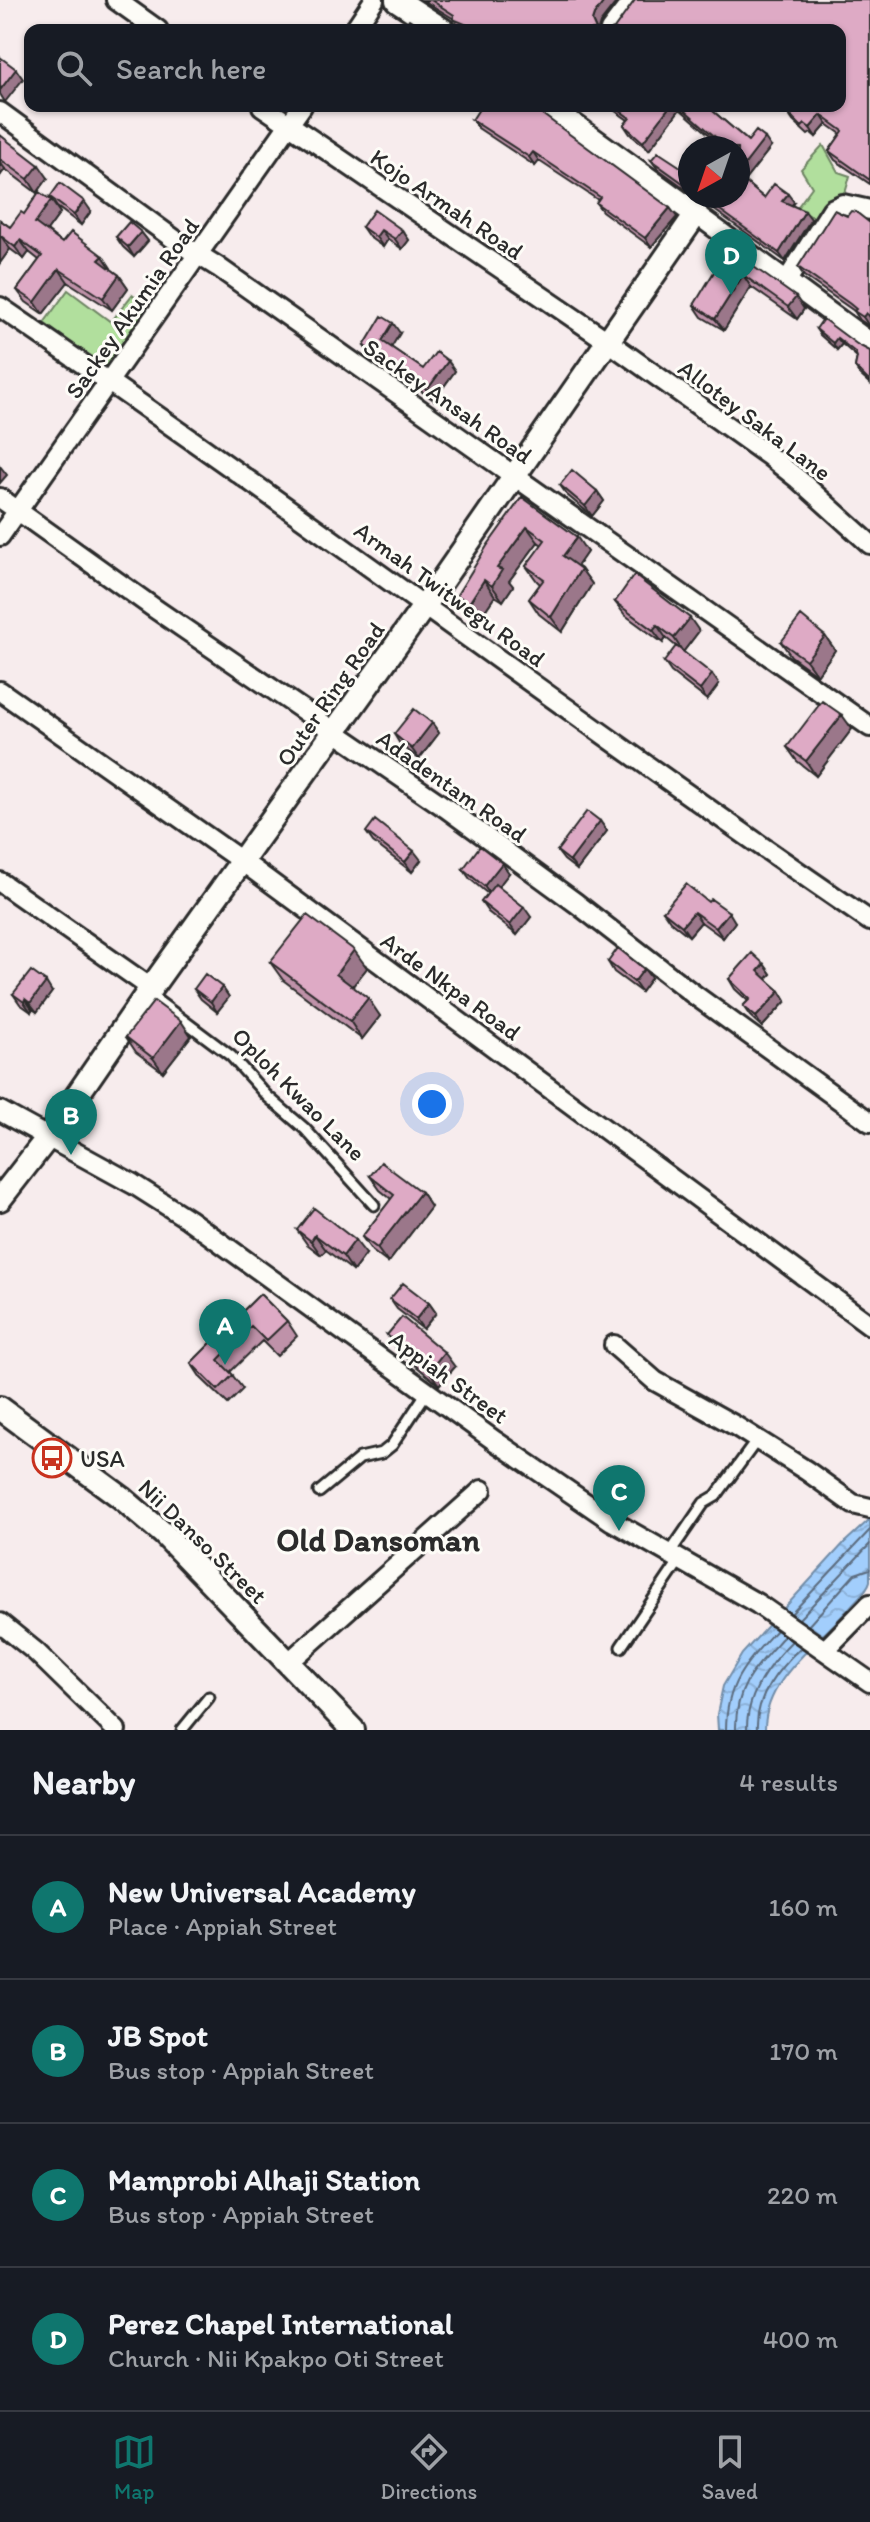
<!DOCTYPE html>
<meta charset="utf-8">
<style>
body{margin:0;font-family:Itim,sans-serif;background:#20242c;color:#f1f3f6}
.compass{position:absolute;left:678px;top:136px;width:72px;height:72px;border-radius:50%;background:#171b24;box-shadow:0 2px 6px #0004;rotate:220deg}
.you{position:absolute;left:432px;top:1104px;width:28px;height:28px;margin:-20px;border:6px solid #fff;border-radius:50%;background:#1a73e8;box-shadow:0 0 0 12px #1a73e833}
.badge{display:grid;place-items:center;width:52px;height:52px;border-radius:50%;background:#0f766e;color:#fff;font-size:26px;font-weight:700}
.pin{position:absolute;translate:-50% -66px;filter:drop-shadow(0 2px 4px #0008)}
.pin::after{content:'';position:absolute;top:42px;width:28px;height:24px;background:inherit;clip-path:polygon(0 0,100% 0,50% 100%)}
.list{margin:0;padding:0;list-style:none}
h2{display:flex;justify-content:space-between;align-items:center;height:104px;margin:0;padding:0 32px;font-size:34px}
h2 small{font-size:26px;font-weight:400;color:#9ea1a6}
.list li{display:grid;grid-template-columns:52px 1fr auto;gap:24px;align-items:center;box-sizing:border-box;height:144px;padding:0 32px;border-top:2px solid #363941}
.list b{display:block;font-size:30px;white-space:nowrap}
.list p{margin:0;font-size:26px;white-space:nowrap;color:#9ea1a6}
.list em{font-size:26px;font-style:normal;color:#9ea1a6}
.icon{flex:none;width:44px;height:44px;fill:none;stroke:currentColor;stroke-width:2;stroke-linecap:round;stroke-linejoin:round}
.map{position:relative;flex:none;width:870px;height:1730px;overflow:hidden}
.search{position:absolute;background:#171b24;box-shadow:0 2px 6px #0004;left:24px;right:24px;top:24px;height:88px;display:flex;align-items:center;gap:20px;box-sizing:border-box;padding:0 28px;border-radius:16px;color:#9ea1a6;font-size:30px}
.sheet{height:680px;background:#171b24}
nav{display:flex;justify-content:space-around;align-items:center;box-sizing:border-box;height:112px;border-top:2px solid #363941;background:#171b24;font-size:22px;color:#9ea1a6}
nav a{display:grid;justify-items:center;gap:4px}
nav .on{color:#0f766e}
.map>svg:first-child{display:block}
.garden{fill:#b1df9d;stroke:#6e8564;stroke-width:2}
.water{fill:url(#water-waves);stroke:#728da8;stroke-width:2}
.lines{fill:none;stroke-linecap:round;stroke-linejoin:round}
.shore{stroke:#5b6c7f;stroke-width:2}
.service-casing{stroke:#2b2b2b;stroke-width:15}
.minor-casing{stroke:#2b2b2b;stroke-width:24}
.tertiary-casing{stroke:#2b2b2b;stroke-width:28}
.service{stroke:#fdfcf7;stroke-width:9}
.minor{stroke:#fdfcf7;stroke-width:18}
.tertiary{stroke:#fdfcf7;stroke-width:22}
.wall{fill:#bf92a9;stroke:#2b2b2b;stroke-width:2}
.shaded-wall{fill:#9b778a;stroke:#2b2b2b;stroke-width:2}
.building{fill:#deaac5;stroke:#2b2b2b;stroke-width:2}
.labels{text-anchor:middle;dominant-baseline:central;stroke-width:6;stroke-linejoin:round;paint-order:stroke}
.street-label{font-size:24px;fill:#2b2b2b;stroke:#fdfcf7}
.poi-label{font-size:24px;fill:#2b2b2b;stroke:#fdfcf7;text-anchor:start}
.district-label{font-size:32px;font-weight:bold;fill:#2b2b2b;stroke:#fdfcf7}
</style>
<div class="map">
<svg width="870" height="1730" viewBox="0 0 870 1730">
<defs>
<pattern id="water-waves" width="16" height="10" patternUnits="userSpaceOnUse" patternTransform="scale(2)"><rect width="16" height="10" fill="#a2cefc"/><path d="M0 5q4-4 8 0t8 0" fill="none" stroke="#8cb1d8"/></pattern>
</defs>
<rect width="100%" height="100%" fill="#f7eced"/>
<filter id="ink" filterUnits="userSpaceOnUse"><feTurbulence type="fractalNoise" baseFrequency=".0125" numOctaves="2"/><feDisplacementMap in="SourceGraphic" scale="16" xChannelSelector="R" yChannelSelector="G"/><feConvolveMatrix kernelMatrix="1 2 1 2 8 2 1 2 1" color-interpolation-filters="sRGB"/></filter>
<g filter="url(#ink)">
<path class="garden" d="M823,145L838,172L850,176L846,190L817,219L796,209L812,187L801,169Z
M68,290L111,322L132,295L149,308L105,368L44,323Z"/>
<path class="water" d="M870,1519C870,1537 870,1565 870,1581C868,1590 857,1599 851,1606C821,1642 764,1678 765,1730H718L717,1714L723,1686L742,1654L845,1542Z"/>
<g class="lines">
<path class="shore" d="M791,1614L870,1530
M799,1619L870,1544
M808,1626L855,1574L870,1569
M726,1730C726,1683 746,1663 776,1630
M736,1730C735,1685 756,1667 784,1636
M747,1730C746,1695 768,1665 792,1641
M757,1730C755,1697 778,1669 801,1647"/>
<g class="service-casing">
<path id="service" d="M147,993L231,1056L267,1096L305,1129L374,1205
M319,1492L360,1458L382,1453L392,1445L427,1392
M669,1554L704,1503L716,1496L757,1440
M621,1647L680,1560
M182,1730L209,1697"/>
</g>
<g class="minor-casing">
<path id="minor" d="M116,0L158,30
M354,30L374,0
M610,30L633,0
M262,106L606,340L769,456L798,479L870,544
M0,112L178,242L218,267L870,727
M696,214L870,342
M786,282L832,209L843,204L870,210
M0,307C294,507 577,721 870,921
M0,498L154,608L446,808L576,903L692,993L870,1122
M0,536L302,106
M0,691L243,862L870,1325
M0,882L151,988
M0,1111L133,1184L188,1219L495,1441L612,1521L758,1604L870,1682
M614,1345L655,1381L734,1425L807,1471L853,1504L870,1508
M0,1623L36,1652L116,1730
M825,1650L870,1604
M288,1663L482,1490"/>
</g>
<g class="tertiary-casing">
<path id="tertiary" d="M397,0L443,30
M0,1199L49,1136L151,988L425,605L696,214L547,106
M0,1408L122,1498L164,1534L353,1730"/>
</g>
<use href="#service" class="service"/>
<use href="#minor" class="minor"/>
<use href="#tertiary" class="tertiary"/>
</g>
<path class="wall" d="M423,0H618L600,23L598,30H465L459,27L454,19Z
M870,0V184L835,160L829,151L841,134L827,124L816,137L811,133L808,135L793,121L787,112Z
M608,106H707L748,141L771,147L744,181L764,198L794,202L792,205L811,219L785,261L695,196H738L720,144L680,109L649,150L630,134L624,125L628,120Z
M472,120L670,208L677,217L651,247L602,211L596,203L598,200L539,161L535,166L478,128Z
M0,135L48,178L37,193L5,169L0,176Z
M651,160L690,173V192L657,168Z
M50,197L91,211L81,225L57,207Z
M51,200L60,213L47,231L62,243L103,256L111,269L119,275L128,288L112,310L68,282L43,314L26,302L17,290L39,260L29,252L24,259L10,249L0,263V220L10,227L24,214Z
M847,216L870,223V324L869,326L860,320L854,311L804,276L798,267Z
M362,227L402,230L409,240L402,249L388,239L383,247L369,237Z
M141,232L148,241L134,257L123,247L116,237Z
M729,265L804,309L797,319L751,287L724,330L702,317L694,305Z
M816,329L858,345L870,351V384L859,374L855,367L857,357L842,344L837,350L820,335Z
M400,333L391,347L423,369L448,361L455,371L434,400L371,356L364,346Z
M560,485L597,491L604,501L592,516L567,495Z
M522,497L587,552L577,566L581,569L592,584L562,632L539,614L529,599L540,584L537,581L526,566L542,545L538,542L509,581L513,586L503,601L495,596L480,618L467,610L457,595Z
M615,602L699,631L683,652L666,638L663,643L625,615Z
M825,636L835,650L817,675L791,656L781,642Z
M664,662L719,684L707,700L671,672Z
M432,723L439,733L419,759L400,744L394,734Z
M852,729L816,776L797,761L787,747Z
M600,821L607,831L577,870L564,860L557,851Z
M366,832L421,860L412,872L373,842Z
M463,869L509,873L498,887L531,917L517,935L488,912L481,902L488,894L470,879Z
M708,902L735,922L723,938L701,922L689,936L670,921L663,911Z
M270,962L367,968L352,987L380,1016L362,1039L283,980Z
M608,962L651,978L641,992L614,972Z
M764,964L771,974L766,979L780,991L786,1001L762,1027L750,1016L743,1006L748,1001L735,989L729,979Z
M222,987L229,997L217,1012L201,999L194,989Z
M52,992L37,1012L32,1009L31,1012L20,1004L13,994Z
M191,1036L163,1072L136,1052L126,1037Z
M370,1176L421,1192L431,1207L388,1263L372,1251L362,1237L391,1199L380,1190Z
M297,1230L366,1254L353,1271L326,1250L321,1255L307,1244Z
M260,1294L287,1321L297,1336L277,1356L262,1341L230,1372L243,1389L228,1404L201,1378L191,1363Z
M390,1299L429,1303L436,1313L423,1329L397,1309Z
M387,1335L455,1367L439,1385L397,1350Z"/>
<path class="shaded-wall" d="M605,0H618L600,23L598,30H596L592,21L594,15Z
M16,69L23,79L5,102L0,94V90Z
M670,106H678L680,109L649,150L643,142Z
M821,115L827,124L816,137L810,128Z
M765,138L771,147L742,184L738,178V173Z
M533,152L539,161L535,166L529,157Z
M0,162L5,169L0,176Z
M39,165L48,178L37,193L28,179Z
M788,194L794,202L788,210L782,201Z
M51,200L60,213L44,235L35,223Z
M84,201L91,211L81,225L74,215Z
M670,208L677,217L651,247L645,238Z
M805,211L811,219L785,261L779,253Z
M381,230L388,239L383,247L376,237Z
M402,230L409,240L402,249L395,239Z
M141,232L148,241L134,257L128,247Z
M1,236L10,249L0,263V238Z
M20,240L29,252L24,259L15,247Z
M103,256L111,268L108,273L99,260Z
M59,269L68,282L43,314L35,302Z
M119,275L128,288L112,310L103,298Z
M743,275L751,287L724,330L715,319Z
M796,297L804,309L797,319L788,307Z
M866,313L870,319V324L869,326L863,317Z
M393,323L400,333L389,351L382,341Z
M837,338L842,344L837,350L833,343Z
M448,361L455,371L434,400L427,390Z
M0,466L7,475L0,483Z
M597,491L604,501L592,516L585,506Z
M527,527L538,542L509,581L513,586L503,601L492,586L497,568Z
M577,537L587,552L574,571L563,556Z
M581,569L592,584L562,632L551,617Z
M484,580L495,596L480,618L469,603Z
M690,618L699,631L683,652L674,638Z
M657,625L666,638L663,643L653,630Z
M825,636L835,650L817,675L806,660Z
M712,674L719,684L707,700L700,690Z
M842,715L852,729L816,776L806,761Z
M432,723L439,733L419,759L412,749Z
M600,821L607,831L577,870L570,861Z
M414,851L421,860L412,872L405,862Z
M502,863L509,873L491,896L484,886Z
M524,907L531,917L517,935L510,925Z
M694,912L701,922L689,936L682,926Z
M729,912L735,922L723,938L716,928Z
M354,950L367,968L348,992L336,974Z
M764,964L771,974L765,981L758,971Z
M644,969L651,978L641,992L634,982Z
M46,982L52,992L37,1012L30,1003Z
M222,987L229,997L217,1012L211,1002Z
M780,991L786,1001L762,1027L756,1017Z
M368,998L380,1016L362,1039L350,1021Z
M25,999L32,1009L31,1012L24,1002Z
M181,1021L191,1036L163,1072L153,1058Z
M421,1192L431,1207L388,1263L377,1248Z
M315,1235L326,1250L321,1255L311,1241Z
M355,1240L366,1254L353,1271L343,1256Z
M429,1303L436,1313L423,1329L416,1319Z
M444,1352L455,1367L439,1385L429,1371Z"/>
<path class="building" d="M431,0H605L594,15L592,21L596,30H479L453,19L454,15Z
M635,0H870V180L829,151L843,131L821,115L810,128L805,124L802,127L787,112L792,106H840V30H611L614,29Z
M409,19L423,28L422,30L402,29Z
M0,57L16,69L0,90Z
M481,106H531L670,208L645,238L596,203L600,197L533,152L529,157L472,120Z
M613,106H670L643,142L624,125L630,118Z
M680,106H707L748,141L756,131L765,138L738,173V148H717L721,142Z
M0,135L39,165L28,179L0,159Z
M658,152L690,173V188L651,160Z
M738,176L764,198L774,184L788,194L782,201L805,211L779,253L701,196H738Z
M60,183L84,201L74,215L50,197Z
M39,192L51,200L35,223L62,243L71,232L103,256L99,260L119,275L103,298L59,269L35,302L17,290L42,256L20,240L15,247L1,236L0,238V220L10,227L21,212L24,214Z
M374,210L402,230L395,239L381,230L376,237L362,227Z
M834,210L847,216L851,211L856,212L870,223V317L866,313L863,317L854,311L856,309L850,304L798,267Z
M129,222L141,232L128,247L116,237Z
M737,255L796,297L788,307L743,275L715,319L694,305L717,267L729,265Z
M382,316L393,323L382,341L423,369L436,352L448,361L427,390L364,346Z
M823,319L858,345L870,351V382L855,367L857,357L855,352L837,338L833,343L816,329Z
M572,470L597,491L585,506L560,485Z
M522,497L577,537L563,556L581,569L551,617L529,599L544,579L526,566L545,540L527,527L497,568L502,570L492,586L484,580L469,603L457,595L487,546Z
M634,575L690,618L674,638L657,625L653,630L615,602Z
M801,616L825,636L806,660L781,642Z
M676,646L712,674L700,690L664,662Z
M822,701L842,715L806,761L787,747Z
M414,709L432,723L412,749L394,734Z
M587,811L600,821L570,861L557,851Z
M375,820L414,851L405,862L366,832Z
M480,846L502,863L484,886L463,869Z
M495,884L524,907L510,925L481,902Z
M686,884L708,902L711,899L729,912L716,928L694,912L682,926L663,911Z
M307,915L354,950L336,974L368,998L350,1021L270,962Z
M618,948L644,969L634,982L608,962Z
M752,953L764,964L758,971L780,991L756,1017L743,1006L750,999L729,979Z
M31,971L46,982L30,1003L25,999L24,1002L13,994Z
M205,974L222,987L211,1002L194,989Z
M154,1001L181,1021L153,1058L126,1037Z
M381,1162L421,1192L377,1248L362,1237L394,1195L370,1176Z
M314,1208L355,1240L343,1256L315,1235L311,1241L297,1230Z
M403,1283L429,1303L416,1319L390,1299Z
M260,1294L287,1321L266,1341L251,1326L218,1360L233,1375L218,1390L191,1363Z
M402,1317L444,1352L429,1371L387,1335Z"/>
</g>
<defs>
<g id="bus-ring" transform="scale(2)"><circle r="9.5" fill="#fdfcf7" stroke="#c8321e" stroke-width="1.5"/><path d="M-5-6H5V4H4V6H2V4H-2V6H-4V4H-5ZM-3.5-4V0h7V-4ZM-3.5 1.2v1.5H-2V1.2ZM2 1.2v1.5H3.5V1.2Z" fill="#c8321e"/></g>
</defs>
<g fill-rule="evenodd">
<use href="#bus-ring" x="52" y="1458"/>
</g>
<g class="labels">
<g class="street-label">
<text transform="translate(447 204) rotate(34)">Kojo Armah Road</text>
<text transform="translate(132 308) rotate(-55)">Sackey Akumia Road</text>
<text transform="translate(448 401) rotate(35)">Sackey Ansah Road</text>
<text transform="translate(755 420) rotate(37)">Allotey Saka Lane</text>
<text transform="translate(450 594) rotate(36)">Armah Twitwegu Road</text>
<text transform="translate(330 694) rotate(-55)">Outer Ring Road</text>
<text transform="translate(452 786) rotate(35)">Adadentam Road</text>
<text transform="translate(451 986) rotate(36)">Arde Nkpa Road</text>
<text transform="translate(299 1094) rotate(45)">Oploh Kwao Lane</text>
<text transform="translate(449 1377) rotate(36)">Appiah Street</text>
<text transform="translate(203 1541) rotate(44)">Nii Danso Street</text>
</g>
<g class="poi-label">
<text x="80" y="1458">USA</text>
</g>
<g class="district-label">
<text x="378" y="1540">Old Dansoman</text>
</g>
</g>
</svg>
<svg class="compass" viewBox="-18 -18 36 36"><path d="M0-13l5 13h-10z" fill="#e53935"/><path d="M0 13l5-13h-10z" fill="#9ea1a6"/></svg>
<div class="you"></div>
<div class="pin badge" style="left:225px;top:1365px">A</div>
<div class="pin badge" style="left:71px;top:1155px">B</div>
<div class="pin badge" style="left:619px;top:1531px">C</div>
<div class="pin badge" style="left:731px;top:295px">D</div>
<div class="search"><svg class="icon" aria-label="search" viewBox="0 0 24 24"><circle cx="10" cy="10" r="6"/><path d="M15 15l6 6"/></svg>Search here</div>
</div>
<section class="sheet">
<h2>Nearby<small>4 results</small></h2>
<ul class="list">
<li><span class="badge">A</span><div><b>New Universal Academy</b><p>Place · Appiah Street</p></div><em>160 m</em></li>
<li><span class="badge">B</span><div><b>JB Spot</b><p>Bus stop · Appiah Street</p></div><em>170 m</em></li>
<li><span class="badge">C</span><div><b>Mamprobi Alhaji Station</b><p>Bus stop · Appiah Street</p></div><em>220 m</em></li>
<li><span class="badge">D</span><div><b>Perez Chapel International</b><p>Church · Nii Kpakpo Oti Street</p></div><em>400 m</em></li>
</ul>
</section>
<nav>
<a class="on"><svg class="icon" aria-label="map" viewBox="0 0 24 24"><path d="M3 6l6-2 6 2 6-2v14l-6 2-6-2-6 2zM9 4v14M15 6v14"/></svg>Map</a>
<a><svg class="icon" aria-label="directions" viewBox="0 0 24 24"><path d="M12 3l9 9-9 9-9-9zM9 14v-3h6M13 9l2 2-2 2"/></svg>Directions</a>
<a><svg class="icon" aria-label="saved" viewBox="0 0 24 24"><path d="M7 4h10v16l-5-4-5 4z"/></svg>Saved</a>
</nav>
